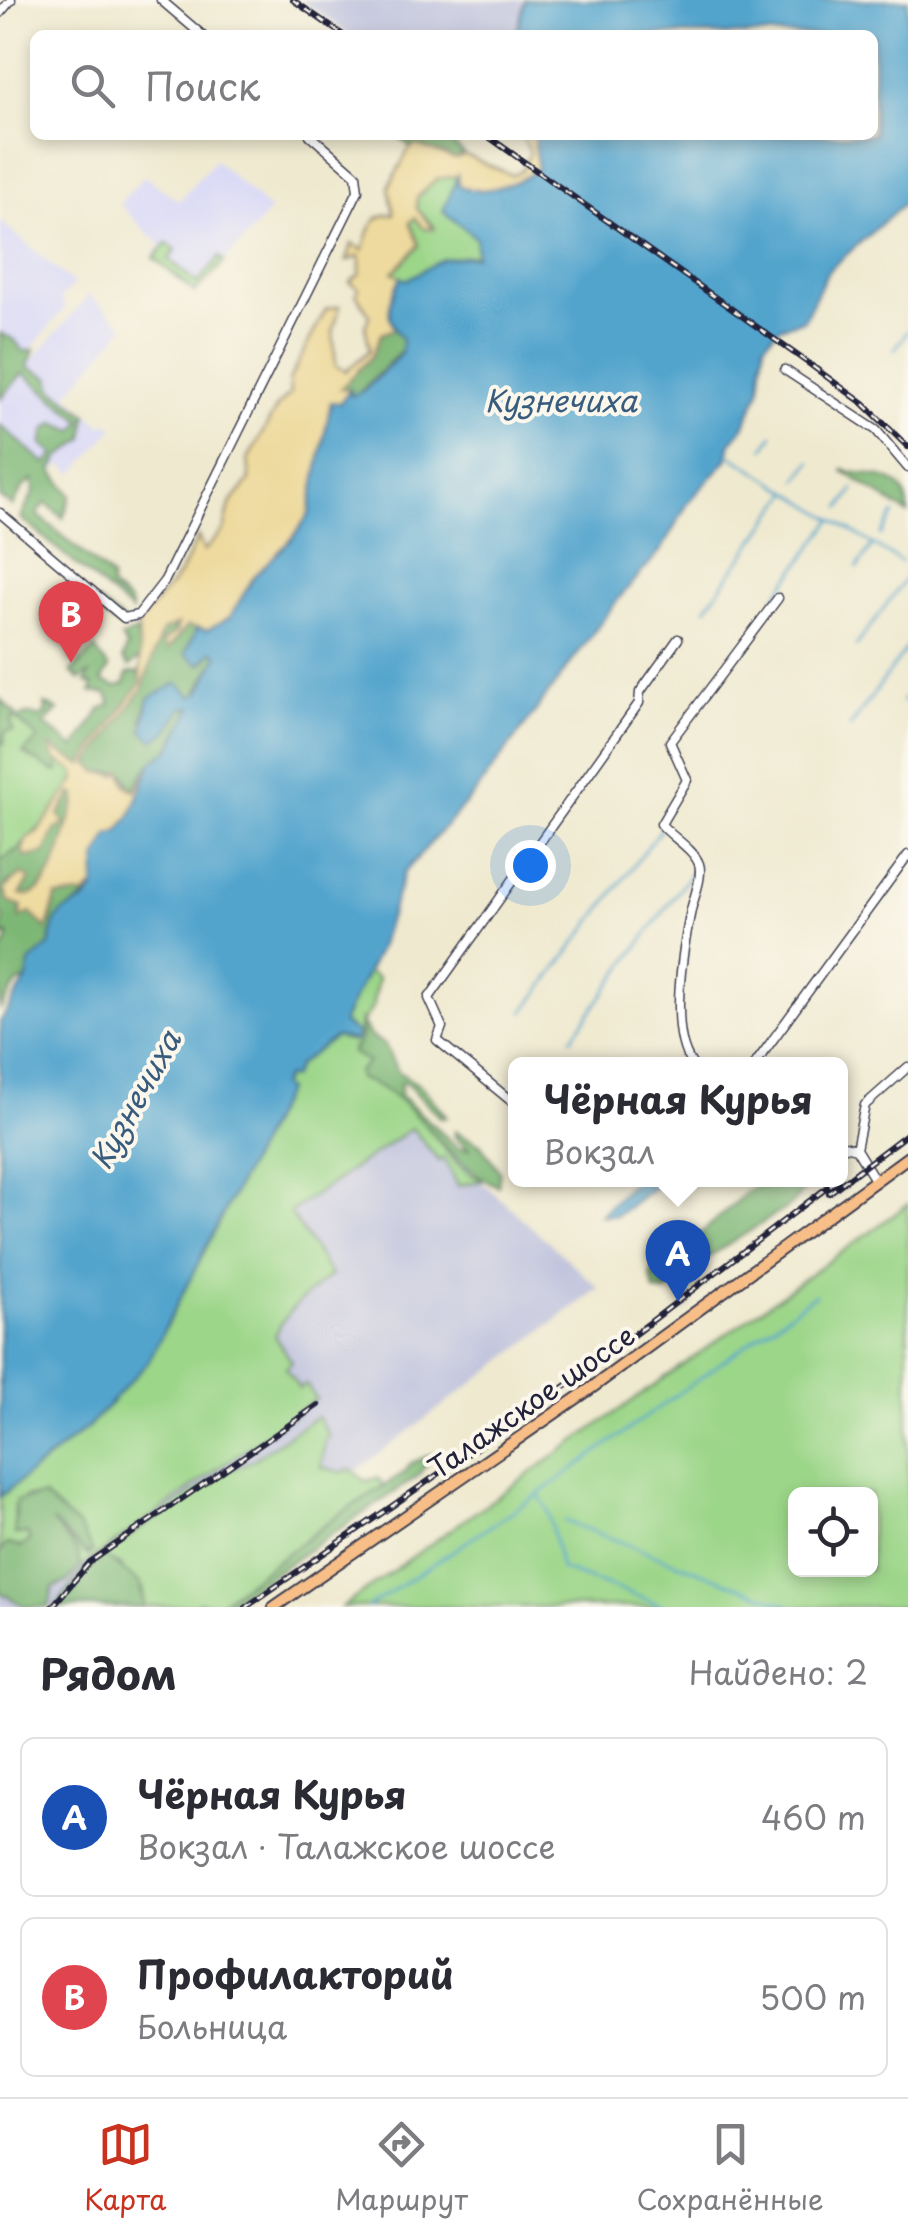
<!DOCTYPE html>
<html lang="ru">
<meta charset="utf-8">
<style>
body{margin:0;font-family:"Playpen Sans",sans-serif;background:#f7f7f7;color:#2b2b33}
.controls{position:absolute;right:30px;bottom:30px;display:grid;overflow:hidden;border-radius:15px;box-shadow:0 5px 15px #0003}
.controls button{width:90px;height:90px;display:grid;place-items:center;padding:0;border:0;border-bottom:2px solid #e1e1e2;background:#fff;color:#2b2b33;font:50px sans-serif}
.you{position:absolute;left:530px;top:865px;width:35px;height:35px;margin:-25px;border:8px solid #fff;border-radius:50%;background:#1a73e8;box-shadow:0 0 0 15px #1a73e833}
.badge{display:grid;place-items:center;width:65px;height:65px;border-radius:50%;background:#c8321e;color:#fff;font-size:32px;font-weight:700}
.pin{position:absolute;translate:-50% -82px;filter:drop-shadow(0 2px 5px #0008)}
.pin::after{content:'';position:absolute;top:52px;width:35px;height:30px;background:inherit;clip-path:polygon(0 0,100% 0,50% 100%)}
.popup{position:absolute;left:508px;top:1057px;width:340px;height:130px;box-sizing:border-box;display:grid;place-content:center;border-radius:15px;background:#fff;filter:drop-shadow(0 2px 8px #0005);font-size:32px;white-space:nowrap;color:#7c7c81}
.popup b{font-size:38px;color:#2b2b33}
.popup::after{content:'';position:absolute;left:50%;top:100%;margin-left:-20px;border:20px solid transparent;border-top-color:#fff}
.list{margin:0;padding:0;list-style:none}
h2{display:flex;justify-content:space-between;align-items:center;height:130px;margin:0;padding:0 40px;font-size:42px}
h2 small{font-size:32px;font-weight:400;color:#7c7c81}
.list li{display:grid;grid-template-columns:65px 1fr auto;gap:30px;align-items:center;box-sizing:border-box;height:160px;margin:0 20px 20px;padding:0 20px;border:2px solid #e1e1e2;border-radius:15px}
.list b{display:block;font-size:38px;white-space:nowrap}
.list p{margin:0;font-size:32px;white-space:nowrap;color:#7c7c81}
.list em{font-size:32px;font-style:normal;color:#7c7c81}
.icon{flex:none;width:55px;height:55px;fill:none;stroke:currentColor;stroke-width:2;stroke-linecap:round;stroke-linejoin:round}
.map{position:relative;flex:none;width:908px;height:1607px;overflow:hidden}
.search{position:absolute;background:#fff;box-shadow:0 5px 15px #0003;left:30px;right:30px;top:30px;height:110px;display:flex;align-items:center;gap:25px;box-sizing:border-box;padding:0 35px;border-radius:15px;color:#7c7c81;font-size:38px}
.sheet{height:490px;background:#fff}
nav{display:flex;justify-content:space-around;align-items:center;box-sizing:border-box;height:140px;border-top:2px solid #e1e1e2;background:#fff;font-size:28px;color:#7c7c81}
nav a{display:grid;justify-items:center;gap:5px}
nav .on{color:#c8321e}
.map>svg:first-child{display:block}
.built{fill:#d7d7f8}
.industrial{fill:#bfc2dd}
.green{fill:#9cd689;stroke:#5f7c62;stroke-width:2.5;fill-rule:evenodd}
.forest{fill:#7db775;stroke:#506c58;stroke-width:2.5}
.sand{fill:#eeda9e;stroke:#887e6c;stroke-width:2.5}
.water{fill:#52a4cd;stroke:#3a6384;stroke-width:2.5}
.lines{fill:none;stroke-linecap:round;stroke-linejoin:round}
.stream{stroke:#52a4cd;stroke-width:2.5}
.minor-casing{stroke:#414051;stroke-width:11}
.major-casing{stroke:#414051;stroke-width:14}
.minor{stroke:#fff;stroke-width:8}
.major{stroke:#f7be88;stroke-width:10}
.rail-casing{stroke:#22223b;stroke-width:6}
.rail{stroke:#fbf7ec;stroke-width:2.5;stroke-dasharray:8;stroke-linecap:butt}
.labels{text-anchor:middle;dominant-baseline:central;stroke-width:8;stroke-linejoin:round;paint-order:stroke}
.street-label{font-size:28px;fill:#22223b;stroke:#fbf7ec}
.water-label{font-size:30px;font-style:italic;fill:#385c7d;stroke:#fbf7ec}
</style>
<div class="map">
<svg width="908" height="1607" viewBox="0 0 908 1607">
<rect width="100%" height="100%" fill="#fbf7ec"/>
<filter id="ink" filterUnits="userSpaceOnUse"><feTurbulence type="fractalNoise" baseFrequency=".01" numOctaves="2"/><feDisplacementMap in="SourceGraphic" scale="20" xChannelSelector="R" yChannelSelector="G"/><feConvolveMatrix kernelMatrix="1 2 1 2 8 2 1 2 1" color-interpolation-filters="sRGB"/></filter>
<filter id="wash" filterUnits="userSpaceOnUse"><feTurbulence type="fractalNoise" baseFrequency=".0048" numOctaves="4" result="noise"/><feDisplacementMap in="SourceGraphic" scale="40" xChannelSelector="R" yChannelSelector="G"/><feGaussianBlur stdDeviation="2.25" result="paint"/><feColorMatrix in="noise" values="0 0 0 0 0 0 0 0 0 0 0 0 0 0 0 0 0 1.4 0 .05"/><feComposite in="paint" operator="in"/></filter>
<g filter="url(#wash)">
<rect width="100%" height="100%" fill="#efe9cf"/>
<path class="built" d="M215,160L270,211L195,295L152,257L161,246L119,204L144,176L179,201Z
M0,221L74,284L61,298L65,308L25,357L29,364L89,295L125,326L67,395L103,426L108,422L114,427L74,474L61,464L41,488L0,453Z"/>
<path class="industrial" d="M301,0H525L516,35H351Z
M342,1055L599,1288L176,1607H0V1502Z"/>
<path class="green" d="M458,176L443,212L476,237V255L443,259L406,280L392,273L418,247L409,228L411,220L415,218L424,228L434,226L417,209V197L437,178Z
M167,243L176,250L169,259L197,283L220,257L224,262L195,292L154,258Z
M0,705L77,769C73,804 21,843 0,868Z
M365,971L378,978L372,1008L359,1027L360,1041L352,1049L368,1062L358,1072C371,1085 399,1096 416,1113C437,1134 453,1171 484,1180L458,1186L444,1158L439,1161L412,1128L293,1210L290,1213L331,1275C309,1293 286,1309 275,1336L292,1362L286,1368L299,1388L306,1384L316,1399L81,1567L78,1553L52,1521L90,1556V1548L73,1524L42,1496L26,1497L14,1506L15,1534H28L30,1541L21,1547L7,1544L0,1552V1497L89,1426L148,1362L286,1090L281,1087L287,1075L292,1077L298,1065L335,1037L351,1042L357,1033L343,1023L344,1018Z
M908,1204V1607H342L895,1214ZM796,1494H870V1570H796Z
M317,1416L329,1437L325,1440L321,1467L341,1472L351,1469L365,1481L378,1478L385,1487L337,1516L217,1605L144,1607L143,1587L127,1578L122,1566L103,1557L94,1561L221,1474L251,1461Z"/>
<path class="forest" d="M396,135H443L464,154L455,159L417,145L412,148Z
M394,329L402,338L403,349L356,396L339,389L370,358L381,334Z
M0,333L15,340L23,351L34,350L28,367L49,377L53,389L87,414L84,439L59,458L52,470L71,495L63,518L46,503L37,514L111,577V588L130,603L132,612L21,518L34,491L33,480L23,487L13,506L0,498V425L46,464L55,454L42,444L46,429L55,423L74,431L82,421L23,373L0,399Z
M842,470C876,478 908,471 908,514Z
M99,602L124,622L123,628L99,615L79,624L80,616Z
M176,622L174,643L187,626L197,628L185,654L202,664L213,651L218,656L195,696L167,690L149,698L142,720L166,733L182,708L192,707L168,751L148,766L133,791L124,773L98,772L89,764L142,689L162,631Z
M136,631L142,656L129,667L123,659L127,647L121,638Z
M95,649L109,668L102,681L116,687L125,683L127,674L139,672L142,681L83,764L68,760L51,747L59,761V771H53L23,753L38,739L16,718L30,714L39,718L46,712L45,704L58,710L44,724L75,748L101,709L111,704L107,694L91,692L93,685L86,683L89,674L80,680L71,672Z
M0,699L16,714L11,722L13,731L5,732L4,744L0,741Z
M76,793C74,820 50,903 20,896L29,881L22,874L7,884L4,892L9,902L21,906L20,916L30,913L43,921L44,927L50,923L56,897L84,895L91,885L94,890L54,924L49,945L30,963L27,979L17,984L0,1009V955L9,938L7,934L0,940L4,916L0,913V861L25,844L26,857L45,853L55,830L65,824L59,815L70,794Z
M361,1021L370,1036L385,1045L397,1071L422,1087L447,1117L441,1118L407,1084L400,1083V1095L458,1148L469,1149L455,1137V1131L480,1144L500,1171L498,1186C438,1160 418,1094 359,1079L358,1072L368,1062L352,1053L361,1038Z
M771,1180H813L791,1205L707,1258L666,1292L654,1291L651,1275L658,1262L696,1238L751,1188L766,1186Z
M434,1454L417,1477L224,1607H194L199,1602L219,1604L337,1516L405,1472L411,1463Z
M43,1496L80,1528L93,1552L86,1554L52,1521L78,1553L81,1567L67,1582L53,1588L49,1607H26L0,1592V1552L7,1544L21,1547L30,1541L28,1534H15L16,1501Z
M105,1556L140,1583L144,1607H55L83,1571Z"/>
<path class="sand" d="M521,135H534L539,154L537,169C520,184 479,197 458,185L457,176L437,179L417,197V209L434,229L424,228L415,218L410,222L419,245L393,272L401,277L393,294L394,329L381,334L372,356L341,388L350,389L340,403H331L309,514L292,539L255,575L230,617L207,630L187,626L167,650L163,642L176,632L178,624L162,631L142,689L89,763L98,772L117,775L121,770L127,786L136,791L152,762L131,815L98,857L95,886L84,895L56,897L47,929L30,913L20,918L22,907L9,902L4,889L22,874L30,879L20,895C53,904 65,830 75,804L76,795L72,793L59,815L65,824L55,830L45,853L26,857L22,852L27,838L37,833L76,779L75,772L56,760L50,747L83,765L141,682L138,625L180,573L198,537L204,551L224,530L230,504L250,480L248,459L277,407L290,394L289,380L326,309L340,306L333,332L336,366L346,371L370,350L365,326L370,315L356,294L359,289L350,282L360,274V256L347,261L352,244L363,250C370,231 370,213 394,214L389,187L409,149L417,145L455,159L465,155L512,175L522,170L530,152Z"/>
<path class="water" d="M525,0H908V200L828,271L804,320L780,327L764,344L760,390L744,427L731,443L727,460L688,503L662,549L616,602L475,793L404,873L379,949L344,1018L343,1024L357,1033L356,1041L335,1037L298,1065L292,1078L286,1076L281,1086L286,1090L148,1362L89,1426L0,1497V1022L27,979L30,963L49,945L56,920L63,912L85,901L94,890L97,857L109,835L119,831L131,815L152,762L170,749L192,707L182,708L166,733L153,740L143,730L149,698L177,683L192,696L200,692L218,656L213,651L199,664L185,654L197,628L207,630L230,617L255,575L292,539L309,514L331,402L340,403L350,389L351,396L365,390L401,354L402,338C382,318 389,301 401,277L406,280L443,259L476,256V238L443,211L458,176L459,185C478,198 521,183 537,169L534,135H873V35H516Z
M635,1180H664L616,1216L600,1215Z"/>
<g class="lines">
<path class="stream" d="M894,350L908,331
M764,448L773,435
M729,454L901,562
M797,480L811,462
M841,508L854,489
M881,535L894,514
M857,568L873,545
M775,597L833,519
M706,608L789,492
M856,646L908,575
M902,702L908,693
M850,727L908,646
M524,1012L661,829
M571,1039L697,865
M539,1495L548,1511L561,1569L667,1607
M565,1521L793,1607
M368,1607L539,1494L815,1295"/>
</g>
</g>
<g filter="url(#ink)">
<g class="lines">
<g class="minor-casing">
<path id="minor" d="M161,0L202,35
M0,13L11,0
M785,370L876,430L908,468
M0,513L124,618L138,615L165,580L358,191L356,175L310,135
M692,1064C668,1033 683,948 691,910C694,897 703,876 699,864C693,848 671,837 661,824L687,780L670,742L778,598
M755,1064L908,855
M516,1105L437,1040L442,1027L429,998L639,703L640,692L678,639
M840,1145L856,1149L875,1180
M856,1149L865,1105L908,1067"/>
</g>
<g class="major-casing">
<path id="major" d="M274,1607L590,1389L908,1157"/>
</g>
<use href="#minor" class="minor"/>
<use href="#major" class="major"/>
<g class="rail-casing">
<path id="rail" d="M293,0L343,35
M486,135L808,363L864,404L908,447
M829,1193L908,1133
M52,1607L90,1562L318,1405
M246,1607L573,1381L837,1180"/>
</g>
<use href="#rail" class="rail"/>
</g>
</g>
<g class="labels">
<g class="street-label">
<text transform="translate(531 1401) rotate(-35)">Талажское шоссе</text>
</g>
<g class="water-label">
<text x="561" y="399">Кузнечиха</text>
<text transform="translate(134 1099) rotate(-61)">Кузнечиха</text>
</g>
</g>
</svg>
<div class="controls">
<button><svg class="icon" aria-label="locate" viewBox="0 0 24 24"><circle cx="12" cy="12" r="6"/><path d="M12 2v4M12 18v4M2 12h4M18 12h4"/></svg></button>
</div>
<div class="you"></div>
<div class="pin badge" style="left:678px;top:1302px;background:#1a4fb4">A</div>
<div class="popup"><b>Чёрная Курья</b>Вокзал</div>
<div class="pin badge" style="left:71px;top:663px;background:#e0444e">B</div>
<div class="search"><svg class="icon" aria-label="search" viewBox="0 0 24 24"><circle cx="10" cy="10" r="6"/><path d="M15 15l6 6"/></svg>Поиск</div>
</div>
<section class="sheet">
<h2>Рядом<small>Найдено: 2</small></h2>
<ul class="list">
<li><span class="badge" style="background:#1a4fb4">A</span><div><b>Чёрная Курья</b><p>Вокзал · Талажское шоссе</p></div><em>460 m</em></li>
<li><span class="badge" style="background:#e0444e">B</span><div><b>Профилакторий</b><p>Больница</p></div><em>500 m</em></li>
</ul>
</section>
<nav>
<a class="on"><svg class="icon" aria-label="map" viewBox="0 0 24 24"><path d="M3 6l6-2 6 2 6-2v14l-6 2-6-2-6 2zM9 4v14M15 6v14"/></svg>Карта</a>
<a><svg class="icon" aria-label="directions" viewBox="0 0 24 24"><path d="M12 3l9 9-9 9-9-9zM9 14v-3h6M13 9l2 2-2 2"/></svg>Маршрут</a>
<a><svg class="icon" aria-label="saved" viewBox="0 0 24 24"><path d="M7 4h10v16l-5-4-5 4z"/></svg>Сохранённые</a>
</nav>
